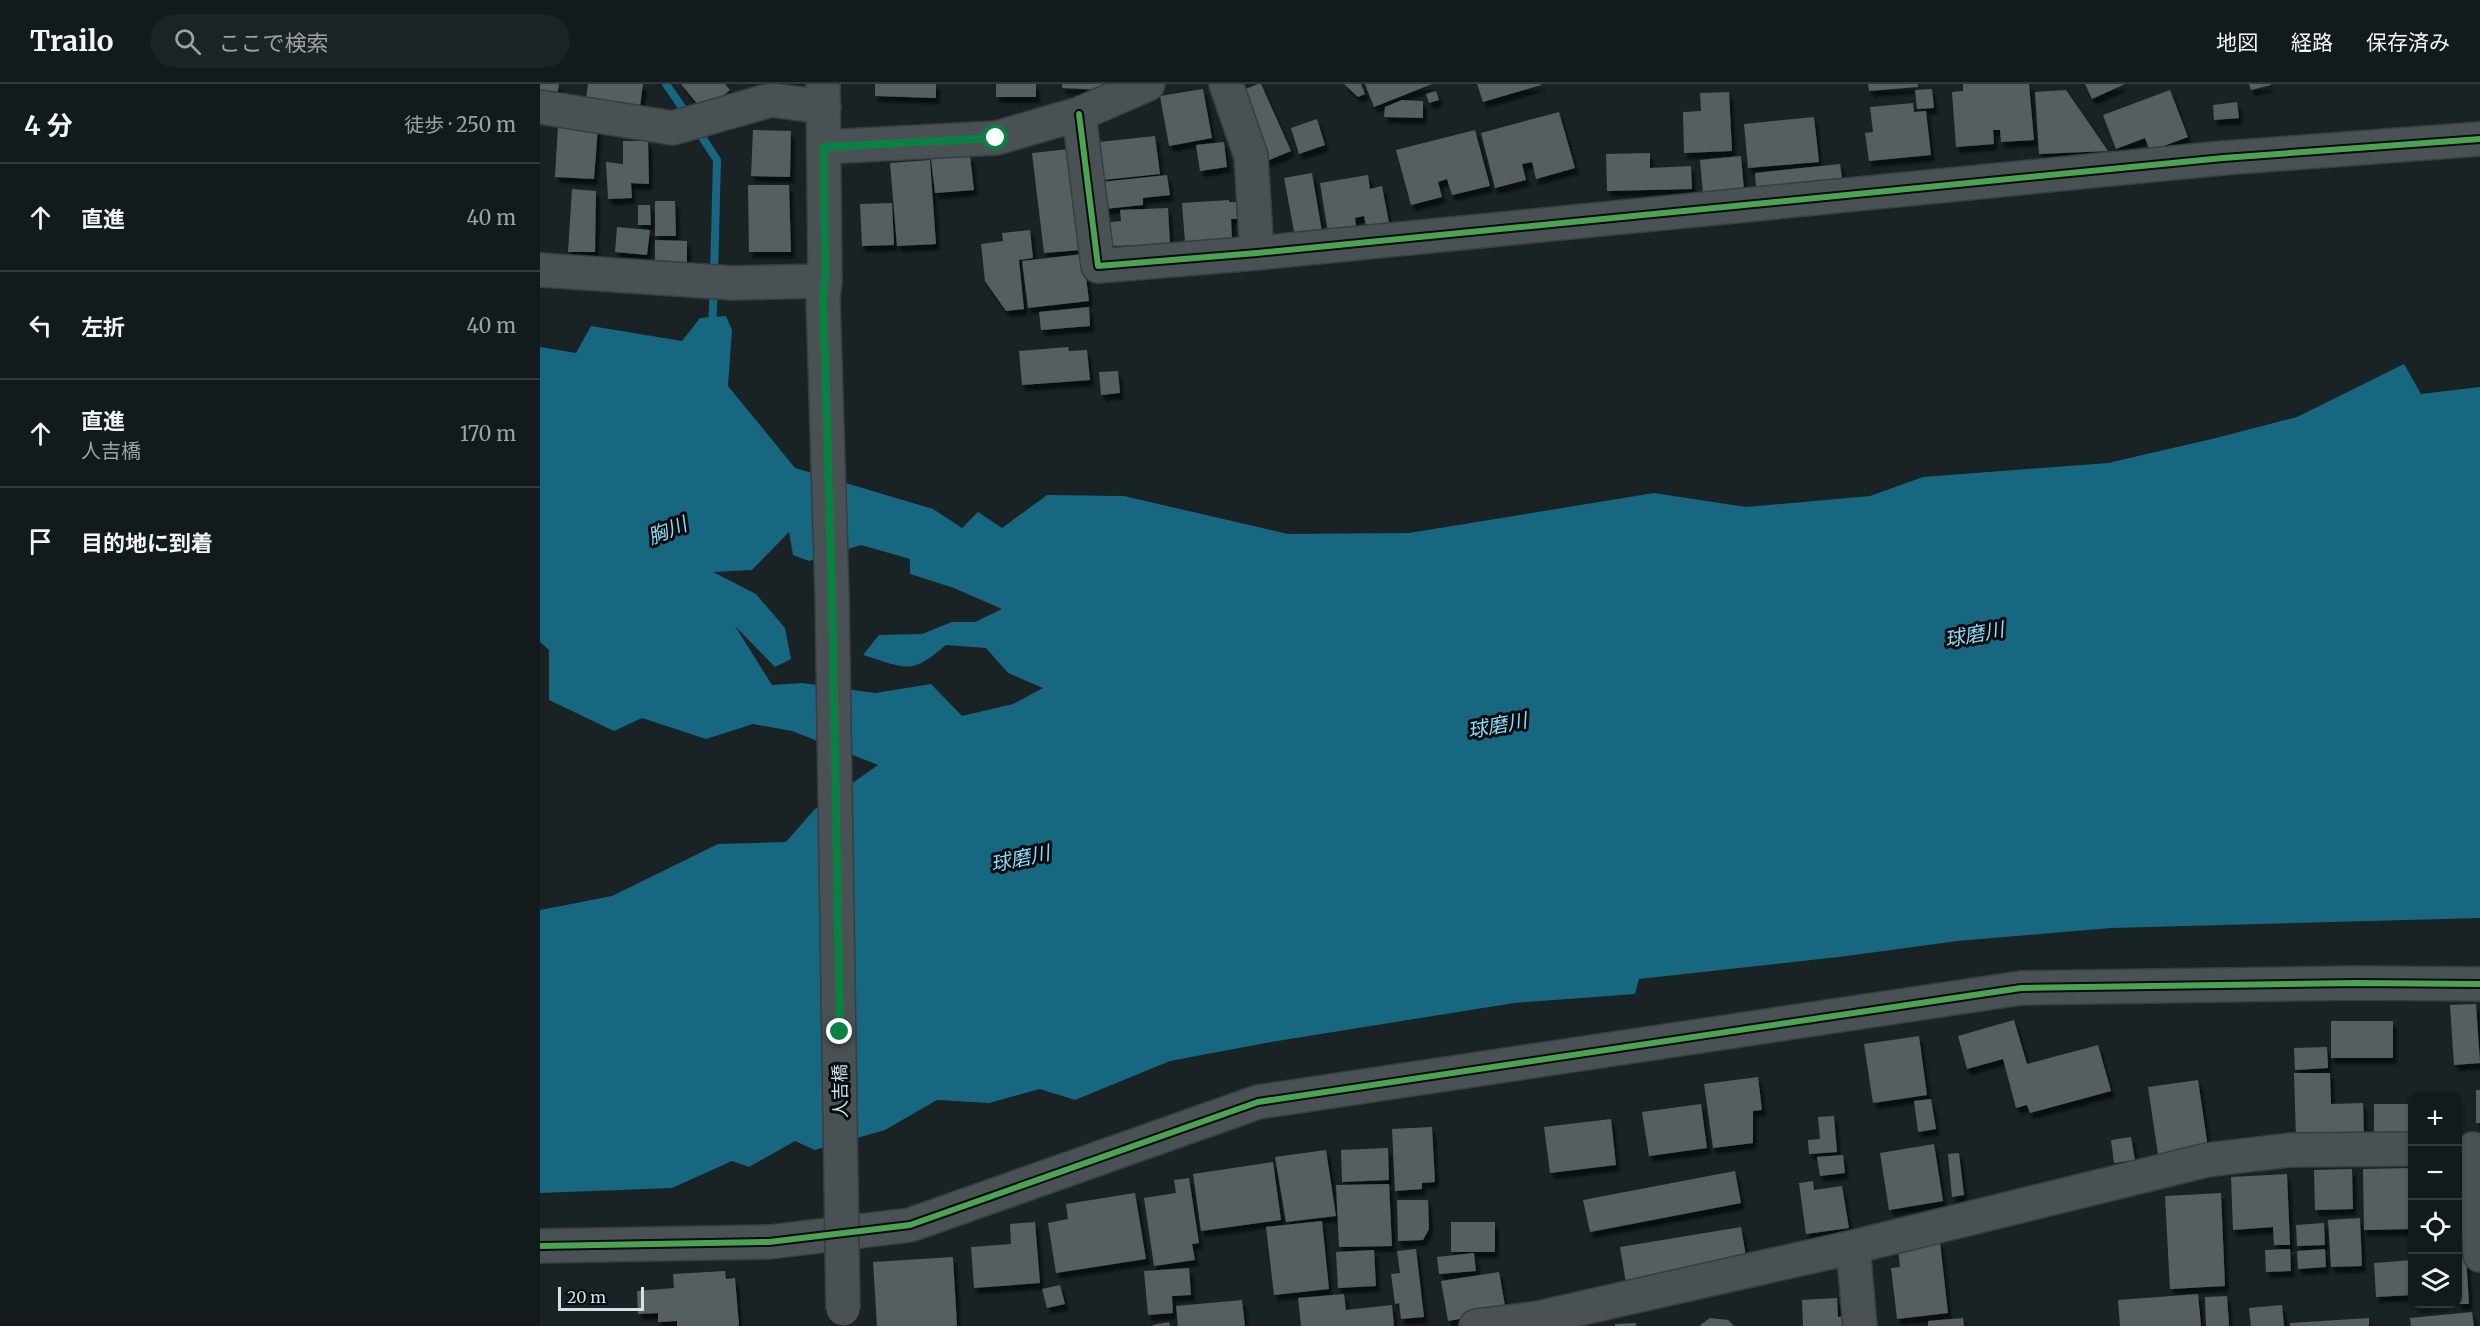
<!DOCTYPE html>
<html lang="ja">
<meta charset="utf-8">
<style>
body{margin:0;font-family:Merriweather,"Noto Sans JP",serif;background:#1c2325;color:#f1f3f6}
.controls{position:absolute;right:18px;bottom:18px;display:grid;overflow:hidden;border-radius:12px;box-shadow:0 2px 4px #0004}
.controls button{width:54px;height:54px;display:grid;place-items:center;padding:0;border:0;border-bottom:2px solid #32383b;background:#131a1c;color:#f1f3f6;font:30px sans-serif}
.scale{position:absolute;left:18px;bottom:15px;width:86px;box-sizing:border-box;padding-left:6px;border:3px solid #d5dfe4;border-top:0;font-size:16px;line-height:21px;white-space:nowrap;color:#d5dfe4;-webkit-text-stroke:4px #060c0f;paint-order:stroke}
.stop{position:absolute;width:18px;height:18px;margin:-14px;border:4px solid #0b8043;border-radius:50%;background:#fff}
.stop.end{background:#0b8043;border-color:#fff;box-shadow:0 2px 6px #0008}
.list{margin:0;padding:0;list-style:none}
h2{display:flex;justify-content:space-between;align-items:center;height:78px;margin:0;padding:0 24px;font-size:26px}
h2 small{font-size:20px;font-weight:400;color:#9da1a3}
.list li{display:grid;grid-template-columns:39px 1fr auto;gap:18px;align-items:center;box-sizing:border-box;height:108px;padding:0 24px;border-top:2px solid #32383b}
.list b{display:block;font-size:22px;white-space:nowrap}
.list p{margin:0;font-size:20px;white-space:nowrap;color:#9da1a3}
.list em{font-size:20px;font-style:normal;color:#9da1a3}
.icon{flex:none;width:33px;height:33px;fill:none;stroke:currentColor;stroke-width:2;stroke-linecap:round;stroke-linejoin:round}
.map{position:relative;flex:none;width:1940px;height:1242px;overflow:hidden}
header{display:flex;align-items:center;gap:36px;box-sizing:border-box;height:84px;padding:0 30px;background:#131a1c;border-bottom:2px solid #32383b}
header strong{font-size:28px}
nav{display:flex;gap:33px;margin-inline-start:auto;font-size:21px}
.search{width:420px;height:54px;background:#1c2325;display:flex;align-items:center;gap:15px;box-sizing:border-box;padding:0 21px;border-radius:33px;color:#9da1a3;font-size:22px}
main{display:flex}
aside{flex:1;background:#131a1c}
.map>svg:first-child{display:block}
.water{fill:#176780;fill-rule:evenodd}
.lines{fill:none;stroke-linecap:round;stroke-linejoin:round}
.stream{stroke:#176780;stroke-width:8}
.building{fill:#565e61;filter:url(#shadow)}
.minor-casing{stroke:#373d41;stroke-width:36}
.minor{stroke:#4a5155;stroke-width:33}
.minor-bridge-casing{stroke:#373d41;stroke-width:36;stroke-linecap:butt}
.minor-bridge{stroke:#4a5155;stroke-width:33}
.cycleway-casing{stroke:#060c0f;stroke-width:10}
.cycleway{stroke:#4ca352;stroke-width:6}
.route{stroke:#0b8043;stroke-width:8}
.labels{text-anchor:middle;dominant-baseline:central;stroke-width:6;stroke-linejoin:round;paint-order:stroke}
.street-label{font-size:18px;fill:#d5dfe4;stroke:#060c0f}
.water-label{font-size:20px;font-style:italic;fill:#8fdaf6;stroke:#060c0f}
</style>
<header>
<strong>Trailo</strong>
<div class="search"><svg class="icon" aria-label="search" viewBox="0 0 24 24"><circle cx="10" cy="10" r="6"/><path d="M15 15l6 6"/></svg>ここで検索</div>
<nav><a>地図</a><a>経路</a><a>保存済み</a></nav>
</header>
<main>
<aside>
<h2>4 分<small>徒歩 · 250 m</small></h2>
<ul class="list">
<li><svg class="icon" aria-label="ahead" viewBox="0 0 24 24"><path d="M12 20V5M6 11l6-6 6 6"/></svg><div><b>直進</b></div><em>40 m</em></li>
<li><svg class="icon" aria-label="left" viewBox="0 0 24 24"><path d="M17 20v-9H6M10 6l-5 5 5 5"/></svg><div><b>左折</b></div><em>40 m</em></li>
<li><svg class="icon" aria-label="ahead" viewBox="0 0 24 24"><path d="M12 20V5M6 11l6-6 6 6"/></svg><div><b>直進</b><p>人吉橋</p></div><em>170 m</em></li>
<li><svg class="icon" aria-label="arrive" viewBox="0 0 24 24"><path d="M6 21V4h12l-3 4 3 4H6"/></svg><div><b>目的地に到着</b></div></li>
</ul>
</aside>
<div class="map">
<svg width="1940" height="1242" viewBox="0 0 1940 1242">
<defs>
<filter id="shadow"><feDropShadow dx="3.5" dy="6" stdDeviation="1.5" flood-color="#0009"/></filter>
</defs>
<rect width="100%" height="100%" fill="#192225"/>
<path class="water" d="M186,232L192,246L188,302L255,384L393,425L422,444L438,428L462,444L507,411L584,412L748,450L869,449L1114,409L1206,423L1330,412L1383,393L1568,379L1676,354L1757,333L1864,280L1881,310L1940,303V834L1571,844L1417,857L1307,872L1099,895L1095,910L974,919L731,958L630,977L535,1016L500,1005L449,1019L397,1016L345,1046L275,1066L255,1057L209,1083L192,1077L132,1104L0,1109V826L72,812L178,760L246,758L274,726L338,681L252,647L213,640L166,655L102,634L74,647L9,616V566L0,558V263L36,269L51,242L142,257L160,234ZM249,448L253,471L269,477L321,461L370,475V490L414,504L462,525L435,538H412L382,550L339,551L323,571C366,584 370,592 406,561L446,564L468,589L503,604L473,620L422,632L391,600L335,609L262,599L232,601L195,542L235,583L251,575L245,544L216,510L173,488L212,486Z"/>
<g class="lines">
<path class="stream" d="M126,0L148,32
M157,45L177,76L174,191
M172,242L174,204"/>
</g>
<path class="building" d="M0,0H19L17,13L0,9Z
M48,0H103L99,30L45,23Z
M141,0H185L190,6L164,28Z
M335,0H396V14L335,12Z
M456,0H496V13H456Z
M522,0H565L564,6L522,4Z
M718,0H721L751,67L727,77L696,9Z
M804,0H821L825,10L818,13Z
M825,0H892L834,23Z
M937,0H1001V1L943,18Z
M1328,0H1378V3L1329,7Z
M1423,0H1489L1494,56L1461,58L1460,46H1453L1454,60L1416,63L1412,8L1423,7Z
M1545,0H1585L1552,15Z
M1709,0H1731V1L1711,6Z
M663,5L672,54L629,62L620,12Z
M1392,5L1394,24L1377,25L1375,6Z
M1526,6L1568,67L1499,70L1495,8Z
M1630,6L1648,53L1610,67L1605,54L1576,65L1563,31Z
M896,7L899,16L889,19L886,10Z
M1189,8L1192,67L1144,69L1143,28L1161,27L1160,9Z
M862,16L883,17V34L844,33L845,23Z
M1697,18L1699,34L1674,36L1673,21Z
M1373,19L1374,28L1386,27L1391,71L1329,77L1325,49L1333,48L1330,23Z
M1019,28L1035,84L996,95L992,78L982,80L986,96L955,104L941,49Z
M1274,33L1279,78L1208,84L1204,40Z
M777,35L785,61L759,70L751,44Z
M18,41L58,43L54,95L15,93Z
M213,46L251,47L250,93L211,92Z
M935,46L950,102L912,111L907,95L898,98L902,113L871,121L856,66Z
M615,52L620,90L563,96L559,58Z
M83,57H108L109,100L91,99L92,114L68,115L66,78L83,80Z
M684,58L687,83L660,87L656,61Z
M530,65L541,166L504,169L492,69Z
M1110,69V84L1151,82L1152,105L1067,107L1066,70Z
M430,72L434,106L395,109L391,75Z
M1201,72L1204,106L1163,110L1160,76Z
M390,76L396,160L357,162L350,79Z
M1300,80L1302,94L1216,103L1215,89Z
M772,89L782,148L755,153L744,94Z
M627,91L630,111L603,114V121L564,125L561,98Z
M828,91L830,105L842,102L849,139L826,142L824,132L815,134L816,143L788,148L780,99Z
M208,101H249L251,168H209Z
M32,105L56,107L55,168H28Z
M689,116V118H696L697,135H691L692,154H687V160L645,158L642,119Z
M115,117H135L136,152H115Z
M352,119L354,161L322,162L320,120Z
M98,121H110L111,141H98Z
M628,124L630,160L571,162L570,138L581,137L580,126Z
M77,143L110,146L107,171L75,168Z
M490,146L493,174L479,176L484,225L466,227L445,197L441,160L463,157L462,149Z
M115,156L147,157V181H115Z
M543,170L549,217L488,224L482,177Z
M549,223L550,242L501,246L499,228Z
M528,263L529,267L547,266L550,296L482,301L479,267Z
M578,287L580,309L561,311L559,288Z
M1936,920L1940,979L1914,981L1910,921Z
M1474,936L1487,980L1558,961L1571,1007L1490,1029L1487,1021L1476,1024L1463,975L1427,985L1418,952Z
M1791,937H1853V974H1791Z
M1379,952L1387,1011L1333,1019L1324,960Z
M1787,963L1788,984L1755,986L1754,964Z
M1754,989H1790L1791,1020L1823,1019L1824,1051L1756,1053Z
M1218,993L1222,1026L1213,1027V1059L1173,1064L1164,1000Z
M1658,996L1668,1064L1618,1071L1608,1003Z
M1936,1006H1940V1039H1936Z
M1391,1015L1396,1045L1378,1048L1374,1017Z
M1161,1020L1167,1064L1109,1072L1102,1028Z
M1834,1020H1872V1052H1834Z
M1294,1032L1297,1068L1269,1070L1268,1056L1280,1055L1278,1033Z
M1071,1035L1076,1081L1010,1089L1004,1043Z
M892,1043L895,1098L882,1099V1105L855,1107L852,1045Z
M1591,1053L1595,1076L1574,1079L1571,1056Z
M1394,1060L1403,1117L1349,1126L1340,1069Z
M848,1064L849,1096L802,1098L801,1066Z
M786,1066L796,1132L746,1138L735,1073Z
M1419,1069L1424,1111L1412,1113L1408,1070Z
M1303,1071L1305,1089L1280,1092L1277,1073Z
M733,1078L741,1136L661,1147L653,1090Z
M1872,1084V1145L1824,1146L1823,1085Z
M1812,1085L1813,1125L1775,1126L1774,1086Z
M1195,1087L1201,1119L1050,1148L1043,1116Z
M1747,1090L1750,1161H1734L1733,1143L1693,1146L1691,1093Z
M649,1094L659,1159L652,1160L655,1176L614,1182L604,1114L636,1109L634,1096Z
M1273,1097L1274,1106L1302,1102L1309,1144L1266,1150L1259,1099Z
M849,1100L852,1162L799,1163L796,1101Z
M595,1109L606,1175L516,1189L508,1139L528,1135L526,1120Z
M1681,1109L1685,1202L1630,1205L1625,1112Z
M857,1116H888L889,1145L883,1156L858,1157Z
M1820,1134L1822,1182L1791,1183L1788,1136Z
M782,1137L789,1205L734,1211L726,1143Z
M495,1138L500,1199L434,1204L431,1163L471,1160L470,1140Z
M911,1138H955V1168H911Z
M1784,1139L1785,1161L1757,1162L1756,1141Z
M1201,1143L1207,1178L1086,1199L1080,1163Z
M1400,1158L1408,1229L1357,1235L1351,1184L1360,1183L1358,1163Z
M876,1165L884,1233L861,1235L859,1219L855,1220L851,1190L860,1189L857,1167Z
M1750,1165L1751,1187L1726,1188L1725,1166Z
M1785,1165L1786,1183L1758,1185L1757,1167Z
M834,1166L836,1202L798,1204L796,1168Z
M934,1169L936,1187L899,1190L897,1173Z
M413,1173L417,1242H337L333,1178Z
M1926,1173L1929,1220H1918V1174Z
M1872,1176V1211L1836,1213L1834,1179Z
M649,1184L651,1211L632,1212L633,1229L608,1231L604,1187Z
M185,1187L186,1195L195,1194L199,1242H137V1237L118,1238V1229L98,1230L97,1207L134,1204L133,1190Z
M959,1188L966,1227L908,1237L901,1197Z
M520,1201L525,1220L507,1224L502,1205Z
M804,1210L806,1226L852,1221L854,1242H761L758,1214Z
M1658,1210L1661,1242H1580L1578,1216Z
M1687,1212L1689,1242H1666L1665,1213Z
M1297,1214L1298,1233L1310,1232L1311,1242H1263L1262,1216Z
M702,1216L705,1242H638L636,1222Z
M1875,1220H1903V1221L1875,1223Z
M1742,1221L1744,1242H1711L1709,1224Z
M1932,1228L1934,1242H1871L1870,1234Z
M1170,1234L1188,1236L1194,1242H1159Z
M1423,1234L1424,1242H1388V1237Z
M1829,1234V1242H1750V1239Z
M629,1238L630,1242H613V1241Z
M1096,1239V1242H1075V1240Z"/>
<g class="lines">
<g class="minor-casing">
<path id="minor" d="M686,0L711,72L717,169
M0,23L133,44L231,16L284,23
M539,30L558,182L717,169L1683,74L1940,55
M284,63L456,54L539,30L608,0
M0,186L193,199L285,197
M283,213L285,197L283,0
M1933,1065L1940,1171
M0,1162L229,1158L370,1141L718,1018L1481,904L1816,899L1940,900
M1313,1163L1320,1242
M936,1242L998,1234L1313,1163L1667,1076L1750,1066L1872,1065"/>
</g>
<use href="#minor" class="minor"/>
<g class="minor-bridge-casing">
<path id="minor-bridge" d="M283,213L292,510L303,1225"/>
</g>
<use href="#minor-bridge" class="minor-bridge"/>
<g class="cycleway-casing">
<path id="cycleway" d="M539,30L558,182L717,169L1683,74L1940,55
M0,1162L229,1158L370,1141L718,1018L1481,904L1816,899L1940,900"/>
</g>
<use href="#cycleway" class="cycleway"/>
</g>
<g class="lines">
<path class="route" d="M300,948L292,510L283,213L285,196L284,63L456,54"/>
</g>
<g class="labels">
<g class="street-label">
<text transform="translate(300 1007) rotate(-91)">人吉橋</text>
</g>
<g class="water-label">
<text transform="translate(127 446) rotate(-22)">胸川</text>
<text transform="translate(1434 550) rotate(-11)">球磨川</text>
<text transform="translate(957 641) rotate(-11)">球磨川</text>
<text transform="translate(480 774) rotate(-12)">球磨川</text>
</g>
</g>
</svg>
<div class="controls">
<button>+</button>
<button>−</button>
<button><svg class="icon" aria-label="locate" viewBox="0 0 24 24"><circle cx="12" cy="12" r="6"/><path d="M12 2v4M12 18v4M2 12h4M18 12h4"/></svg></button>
<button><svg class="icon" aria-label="layers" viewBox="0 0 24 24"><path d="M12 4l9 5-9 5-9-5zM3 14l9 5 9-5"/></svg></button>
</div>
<div class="scale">20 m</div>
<div class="stop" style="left:456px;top:54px"></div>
<div class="stop end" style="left:300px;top:948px"></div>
</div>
</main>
